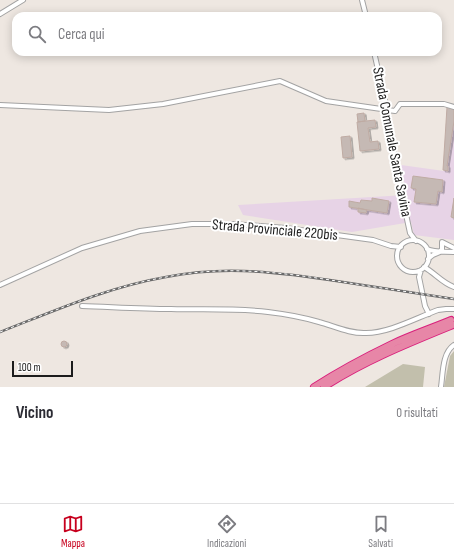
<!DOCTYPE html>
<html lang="it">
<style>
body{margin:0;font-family:"Sofia Sans Condensed",sans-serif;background:#f7f7f7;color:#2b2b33}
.scale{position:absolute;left:12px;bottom:10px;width:61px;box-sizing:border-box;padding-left:4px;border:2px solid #1c1c1c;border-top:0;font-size:11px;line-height:14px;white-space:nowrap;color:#1c1c1c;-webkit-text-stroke:3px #fff;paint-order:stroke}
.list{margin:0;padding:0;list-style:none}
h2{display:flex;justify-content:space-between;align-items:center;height:52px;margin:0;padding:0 16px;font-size:17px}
h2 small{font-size:13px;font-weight:400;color:#7c7c81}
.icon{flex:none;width:22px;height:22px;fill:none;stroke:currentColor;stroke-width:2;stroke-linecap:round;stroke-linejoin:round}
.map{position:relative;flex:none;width:454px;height:387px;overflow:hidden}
.search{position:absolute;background:#fff;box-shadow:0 2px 10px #0003;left:12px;right:12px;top:12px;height:44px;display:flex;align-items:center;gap:10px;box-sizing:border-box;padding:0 14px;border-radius:12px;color:#7c7c81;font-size:15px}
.sheet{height:116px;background:#fff}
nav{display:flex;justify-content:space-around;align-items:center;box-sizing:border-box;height:56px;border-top:1px solid #e1e1e2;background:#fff;font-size:11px;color:#7c7c81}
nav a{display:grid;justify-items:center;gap:2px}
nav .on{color:#c7001e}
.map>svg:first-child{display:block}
.industrial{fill:#e7d3e6}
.construction{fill:#c2bfac}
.building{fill:#c5b9b4;stroke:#bfaba3;filter:url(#shadow)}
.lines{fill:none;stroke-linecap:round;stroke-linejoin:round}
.minor-casing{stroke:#a3a3a3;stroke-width:6}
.highway-casing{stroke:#d9207c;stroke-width:8}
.minor{stroke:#fff;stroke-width:4}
.highway{stroke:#e786a7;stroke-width:6}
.rail-casing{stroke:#6a6a6a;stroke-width:2.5}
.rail{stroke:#fff;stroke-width:1;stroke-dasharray:3;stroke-linecap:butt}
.labels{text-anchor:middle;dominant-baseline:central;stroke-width:4;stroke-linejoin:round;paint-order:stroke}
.street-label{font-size:15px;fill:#1c1c1c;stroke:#fff}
</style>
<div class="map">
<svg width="454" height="387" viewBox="0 0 454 387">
<defs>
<filter id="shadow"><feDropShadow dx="2" dy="1.5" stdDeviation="0" flood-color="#0004"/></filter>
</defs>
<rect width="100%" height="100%" fill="#eee7e1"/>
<path class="industrial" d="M447,108L454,110V240L414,235L411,222L352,232L243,215L238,205L406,195L401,165L444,171Z"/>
<path class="construction" d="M454,351V387H444L450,356Z
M403,364L425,367L423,387H365Z"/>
<path class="building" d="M447,107L454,109V121L447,166H448V171L443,170Z
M364,113L365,121L358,122L357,114Z
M375,120L376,127L368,128L370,142L378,141L379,149L360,151L357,122Z
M350,136L352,157L343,158L341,137Z
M413,176L443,180L442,192L438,191L436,204L414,202L416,189L411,188Z
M372,198L389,201L387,213L349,207V201L360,203L361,200L372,201Z
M454,198V218L451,217Z
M358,208L367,210L366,213L358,212Z
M61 344a3 3 0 1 1 6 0a3 3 0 1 1-6 0Z"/>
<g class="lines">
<g class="minor-casing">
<path id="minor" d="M362,0L366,16
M0,14L23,0
M374,52L387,109L396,168L410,233L416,241
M0,105L109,110L163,104L280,81L326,101L395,111L400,104H444L454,107
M397 256a16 16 0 1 1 32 0a16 16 0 1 1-32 0Z
M427,249C436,253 444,251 454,252
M440,252L442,249V242L454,248
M428,259L433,255L440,252
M424,267C435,273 442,283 454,287
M421,270L419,277L425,306L429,314
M0,285L82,248L140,231L192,224H232L286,228L373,240L391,246L401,247
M82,306C112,307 141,309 171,309C203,310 236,308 268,312C285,314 302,317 319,322C334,326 350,334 366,333C389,333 416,318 438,310L446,309H454
M441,387C443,374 442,353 454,345"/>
</g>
<g class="highway-casing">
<path id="highway" d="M314,387C339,371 365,357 392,344C411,335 432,328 451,320
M324,387C364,361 409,343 453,325"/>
</g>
<use href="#minor" class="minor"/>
<use href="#highway" class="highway"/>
<g class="rail-casing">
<path id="rail" d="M0,332C54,311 108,287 166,277C192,272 218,270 244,271C278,272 311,277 343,282C380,288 417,293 454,299"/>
</g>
<use href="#rail" class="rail"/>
</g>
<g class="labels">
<g class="street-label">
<text transform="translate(392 142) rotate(79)">Strada Comunale Santa Savina</text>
<text transform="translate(275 230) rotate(5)">Strada Provinciale 220bis</text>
</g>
</g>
</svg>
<div class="scale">100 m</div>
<div class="search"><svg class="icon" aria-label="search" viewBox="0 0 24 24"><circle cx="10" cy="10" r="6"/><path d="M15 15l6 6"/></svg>Cerca qui</div>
</div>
<section class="sheet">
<h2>Vicino<small>0 risultati</small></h2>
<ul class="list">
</ul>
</section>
<nav>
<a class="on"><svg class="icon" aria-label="map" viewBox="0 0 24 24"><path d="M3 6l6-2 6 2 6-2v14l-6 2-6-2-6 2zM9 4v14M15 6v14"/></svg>Mappa</a>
<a><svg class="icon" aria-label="directions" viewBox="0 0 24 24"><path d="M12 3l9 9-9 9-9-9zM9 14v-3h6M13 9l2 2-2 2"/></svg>Indicazioni</a>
<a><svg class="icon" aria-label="saved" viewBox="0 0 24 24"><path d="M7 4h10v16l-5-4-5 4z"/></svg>Salvati</a>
</nav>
